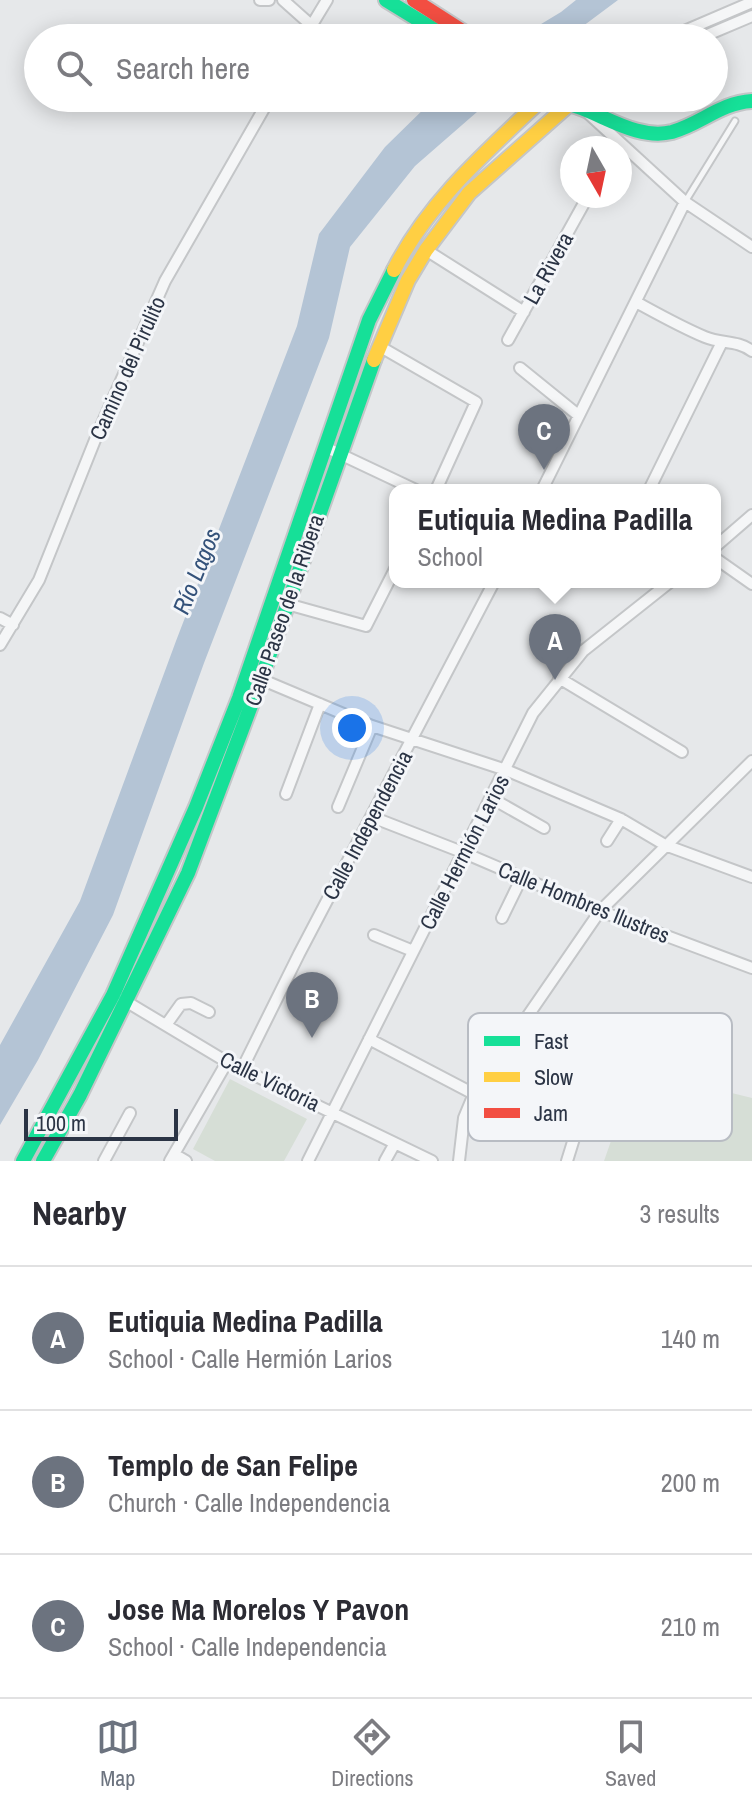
<!DOCTYPE html>
<meta charset="utf-8">
<style>
body{margin:0;font-family:"Archivo Narrow",sans-serif;background:#f7f7f7;color:#2b2b33}
.compass{position:absolute;left:560px;top:136px;width:72px;height:72px;border-radius:50%;background:#fff;box-shadow:0 4px 20px #0003;rotate:171deg}
.scale{position:absolute;left:24px;bottom:20px;width:154px;box-sizing:border-box;padding-left:8px;border:4px solid #2b3445;border-top:0;font-size:22px;line-height:28px;white-space:nowrap;color:#2b3445;-webkit-text-stroke:6px #f4f6f9;paint-order:stroke}
.you{position:absolute;left:352px;top:728px;width:28px;height:28px;margin:-20px;border:6px solid #fff;border-radius:50%;background:#1a73e8;box-shadow:0 0 0 12px #1a73e833}
.badge{display:grid;place-items:center;width:52px;height:52px;border-radius:50%;background:#6c737f;color:#fff;font-size:26px;font-weight:700}
.pin{position:absolute;translate:-50% -66px;filter:drop-shadow(0 2px 4px #0008)}
.pin::after{content:'';position:absolute;top:42px;width:28px;height:24px;background:inherit;clip-path:polygon(0 0,100% 0,50% 100%)}
.popup{position:absolute;left:389px;top:484px;width:332px;height:104px;box-sizing:border-box;display:grid;place-content:center;border-radius:16px;background:#fff;filter:drop-shadow(0 2px 6px #0005);font-size:26px;white-space:nowrap;color:#7c7c81}
.popup b{font-size:30px;color:#2b2b33}
.popup::after{content:'';position:absolute;left:50%;top:100%;margin-left:-16px;border:16px solid transparent;border-top-color:#fff}
.list{margin:0;padding:0;list-style:none}
h2{display:flex;justify-content:space-between;align-items:center;height:104px;margin:0;padding:0 32px;font-size:34px}
h2 small{font-size:26px;font-weight:400;color:#7c7c81}
.list li{display:grid;grid-template-columns:52px 1fr auto;gap:24px;align-items:center;box-sizing:border-box;height:144px;padding:0 32px;border-top:2px solid #e1e1e2}
.list b{display:block;font-size:30px;white-space:nowrap}
.list p{margin:0;font-size:26px;white-space:nowrap;color:#7c7c81}
.list em{font-size:26px;font-style:normal;color:#7c7c81}
.icon{flex:none;width:44px;height:44px;fill:none;stroke:currentColor;stroke-width:2;stroke-linecap:round;stroke-linejoin:round}
.map{position:relative;flex:none;width:752px;height:1161px;overflow:hidden}
.search{position:absolute;background:#fff;box-shadow:0 4px 20px #0003;left:24px;right:24px;top:24px;height:88px;display:flex;align-items:center;gap:20px;box-sizing:border-box;padding:0 28px;border-radius:44px;color:#7c7c81;font-size:30px}
.sheet{height:536px;background:#fff}
nav{display:flex;justify-content:space-around;align-items:center;box-sizing:border-box;height:112px;border-top:2px solid #e1e1e2;background:#fff;font-size:22px;color:#7c7c81}
nav a{display:grid;justify-items:center;gap:4px}
nav .on{color:#6c737f}
.map>svg:first-child{display:block}
.green{fill:#d6ded6}
.water{fill:#b4c4d5}
.lines{fill:none;stroke-linecap:round;stroke-linejoin:round}
.lane-casing{stroke:#c4c6c8;stroke-width:9}
.street-casing{stroke:#c4c6c8;stroke-width:14}
.fast-casing{stroke:#c4c6c8;stroke-width:18}
.slow-casing{stroke:#c4c6c8;stroke-width:18}
.jam-casing{stroke:#c4c6c8;stroke-width:18}
.lane{stroke:#f5f6f7;stroke-width:5}
.street{stroke:#f5f6f7;stroke-width:10}
.fast{stroke:#16e098;stroke-width:14}
.slow{stroke:#ffcf43;stroke-width:14}
.jam{stroke:#f24e42;stroke-width:14}
.labels{text-anchor:middle;dominant-baseline:central;stroke-width:6;stroke-linejoin:round;paint-order:stroke}
.street-label{font-size:22px;fill:#2b3445;stroke:#f4f6f9}
.water-label{font-size:24px;font-style:italic;fill:#34527a;stroke:#f4f6f9}
.key{fill:#f4f6f9;stroke:#b8bcc3;stroke-width:2}
.key-label{font-size:22px;fill:#2b3445}
</style>
<div class="map">
<svg width="752" height="1161" viewBox="0 0 752 1161">
<rect width="100%" height="100%" fill="#e6e8ea"/>
<path class="green" d="M633,1078H671L752,1098V1161H604Z
M230,1079L307,1119L284,1161H215L193,1149Z"/>
<path class="water" d="M576,0H618L567,38H518L561,12Z
M435,98H493L415,166L350,247L329,338L204,663L113,915L38,1060L0,1125V1045L80,901L176,641L297,326L319,234L385,147Z"/>
<g class="lines">
<g class="lane-casing">
<path id="lane" d="M685,202L735,121"/>
</g>
<g class="street-casing">
<path id="street" d="M260,0H269
M283,0L311,25
M304,38L327,0
M668,38L752,2
M700,38L752,16
M589,114L685,202L752,247
M426,250L524,312
M636,302C658,314 681,327 705,337C722,344 737,340 752,351
M508,340L588,196
M379,346L476,402L436,490
M520,368L578,415
M325,447L416,490
M542,490L685,202
M649,490L722,342
M715,547L752,515
M715,558L752,584
M287,604L366,626L395,569
M0,618L13,625
M0,645L39,580L97,435L165,281L270,98
M258,678L372,726L506,770L621,819L665,845L752,877
M559,678L682,752
M286,794L320,704
M491,798L544,828
M338,807L372,726
M372,817L462,852L600,911L752,968
M607,841L621,819
M502,918L521,879
M374,935L413,951
M122,999L227,1062L432,1161
M166,1025L181,1004L191,1003L209,1012
M369,1039L474,1094
M242,1069L299,954L494,582
M579 1095a9 9 0 1 1 18 0a9 9 0 1 1-18 0Z
M174,1154L186,1161
M104,1161L130,1113
M170,1161L227,1062
M308,1161L533,713L583,651L670,582
M385,1161L395,1143
M459,1161L464,1118L474,1094L600,911L752,761
M567,1161L585,1103"/>
</g>
<g class="fast-casing">
<path id="fast" d="M386,0L448,38
M548,98C558,102 568,103 578,107C607,117 639,140 672,132C701,124 720,103 752,101
M23,1161L113,995L196,807L239,698L369,320L394,270
M43,1161L80,1095L188,873L261,679L374,360"/>
</g>
<g class="slow-casing">
<path id="slow" d="M394,270C429,201 487,151 543,98
M374,360L408,280L426,250L469,193L574,100"/>
</g>
<g class="jam-casing">
<path id="jam" d="M414,0L473,38"/>
</g>
<use href="#lane" class="lane"/>
<use href="#street" class="street"/>
<use href="#fast" class="fast"/>
<use href="#slow" class="slow"/>
<use href="#jam" class="jam"/>
</g>
<g class="labels">
<g class="street-label">
<text transform="translate(548 268) rotate(-61)">La Rivera</text>
<text transform="translate(127 368) rotate(-66)">Camino del Pirulito</text>
<text transform="translate(284 610) rotate(-71)">Calle Paseo de la Ribera</text>
<text transform="translate(367 825) rotate(-62)">Calle Independencia</text>
<text transform="translate(464 852) rotate(-63)">Calle Hermión Larios</text>
<text transform="translate(584 902) rotate(22)">Calle Hombres Ilustres</text>
<text transform="translate(270 1081) rotate(26)">Calle Victoria</text>
</g>
<g class="water-label">
<text transform="translate(196 571) rotate(-68)">Río Lagos</text>
</g>
</g>
<rect x="468" y="1013" width="264" height="128" rx="12" class="key"/>
<rect x="484" y="1036" width="36" height="10" fill="#16e098"/>
<rect x="484" y="1072" width="36" height="10" fill="#ffcf43"/>
<rect x="484" y="1108" width="36" height="10" fill="#f24e42"/>
<g class="key-label">
<text x="534" y="1049">Fast</text>
<text x="534" y="1085">Slow</text>
<text x="534" y="1121">Jam</text>
</g>
</svg>
<svg class="compass" viewBox="-18 -18 36 36"><path d="M0-13l5 13h-10z" fill="#e53935"/><path d="M0 13l5-13h-10z" fill="#7c7c81"/></svg>
<div class="scale">100 m</div>
<div class="you"></div>
<div class="pin badge" style="left:555px;top:680px">A</div>
<div class="popup"><b>Eutiquia Medina Padilla</b>School</div>
<div class="pin badge" style="left:312px;top:1038px">B</div>
<div class="pin badge" style="left:544px;top:470px">C</div>
<div class="search"><svg class="icon" aria-label="search" viewBox="0 0 24 24"><circle cx="10" cy="10" r="6"/><path d="M15 15l6 6"/></svg>Search here</div>
</div>
<section class="sheet">
<h2>Nearby<small>3 results</small></h2>
<ul class="list">
<li><span class="badge">A</span><div><b>Eutiquia Medina Padilla</b><p>School · Calle Hermión Larios</p></div><em>140 m</em></li>
<li><span class="badge">B</span><div><b>Templo de San Felipe</b><p>Church · Calle Independencia</p></div><em>200 m</em></li>
<li><span class="badge">C</span><div><b>Jose Ma Morelos Y Pavon</b><p>School · Calle Independencia</p></div><em>210 m</em></li>
</ul>
</section>
<nav>
<a class="on"><svg class="icon" aria-label="map" viewBox="0 0 24 24"><path d="M3 6l6-2 6 2 6-2v14l-6 2-6-2-6 2zM9 4v14M15 6v14"/></svg>Map</a>
<a><svg class="icon" aria-label="directions" viewBox="0 0 24 24"><path d="M12 3l9 9-9 9-9-9zM9 14v-3h6M13 9l2 2-2 2"/></svg>Directions</a>
<a><svg class="icon" aria-label="saved" viewBox="0 0 24 24"><path d="M7 4h10v16l-5-4-5 4z"/></svg>Saved</a>
</nav>
